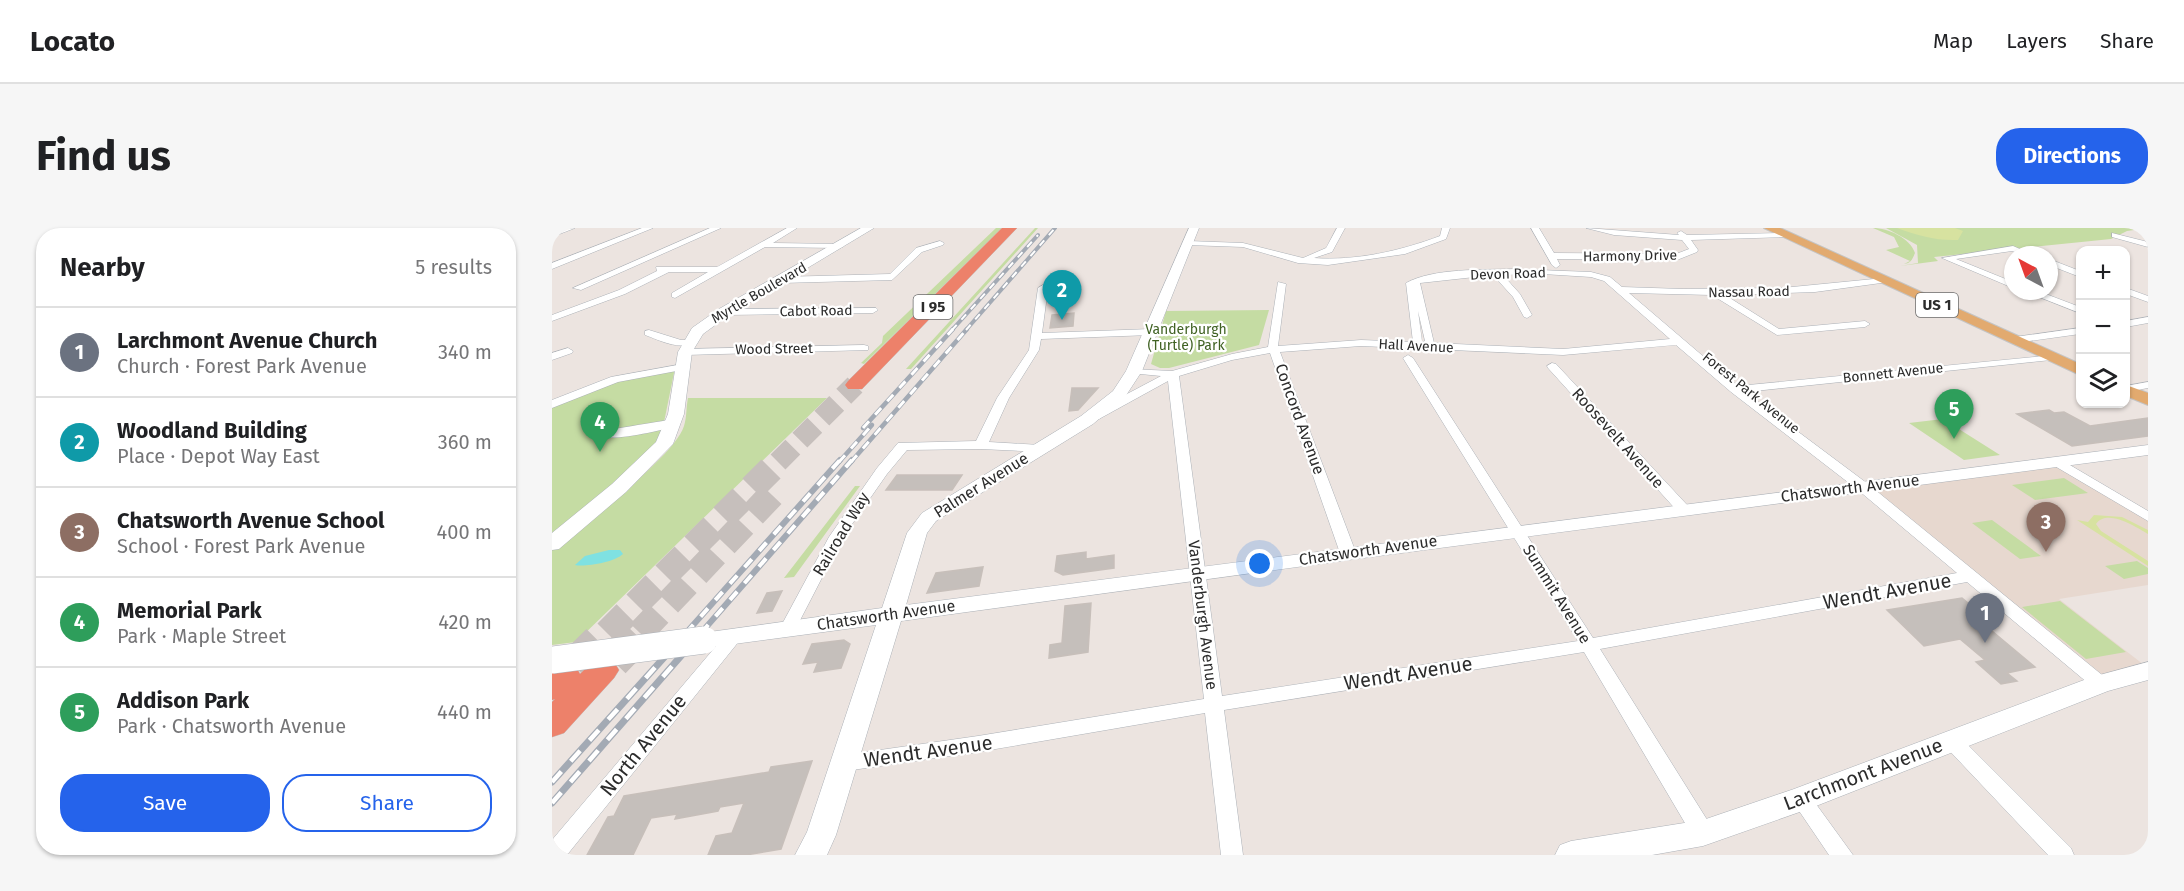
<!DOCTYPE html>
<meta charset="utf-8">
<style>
body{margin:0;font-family:"Fira Sans",sans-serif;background:#f6f6f6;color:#202124}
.controls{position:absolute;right:18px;top:18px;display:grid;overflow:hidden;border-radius:12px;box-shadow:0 2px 4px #0004}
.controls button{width:54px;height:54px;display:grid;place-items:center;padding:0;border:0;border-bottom:2px solid #e0e0e0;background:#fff;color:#202124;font:30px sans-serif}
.compass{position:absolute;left:1452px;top:18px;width:54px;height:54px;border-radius:50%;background:#fff;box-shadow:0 2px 4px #0004;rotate:319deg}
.you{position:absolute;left:708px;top:336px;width:21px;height:21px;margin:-15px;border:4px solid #fff;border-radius:50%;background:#1a73e8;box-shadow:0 0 0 9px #1a73e833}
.badge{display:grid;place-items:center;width:39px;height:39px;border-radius:50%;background:#2563eb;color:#fff;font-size:20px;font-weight:700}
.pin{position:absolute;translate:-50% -50px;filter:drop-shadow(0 2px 3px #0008)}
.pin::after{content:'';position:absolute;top:32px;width:21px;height:18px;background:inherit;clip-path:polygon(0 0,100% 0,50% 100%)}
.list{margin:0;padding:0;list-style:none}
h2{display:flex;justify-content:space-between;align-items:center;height:78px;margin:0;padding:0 24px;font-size:26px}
h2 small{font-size:20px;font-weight:400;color:#757577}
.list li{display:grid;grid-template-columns:39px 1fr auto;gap:18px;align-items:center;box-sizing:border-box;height:90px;padding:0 24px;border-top:2px solid #e0e0e0}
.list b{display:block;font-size:22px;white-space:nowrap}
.list p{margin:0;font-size:20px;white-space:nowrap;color:#757577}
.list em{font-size:20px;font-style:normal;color:#757577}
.actions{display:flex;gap:12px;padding:18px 24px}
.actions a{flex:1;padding:14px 0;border:2px solid #2563eb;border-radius:24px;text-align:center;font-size:21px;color:#2563eb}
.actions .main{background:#2563eb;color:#fff}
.icon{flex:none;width:33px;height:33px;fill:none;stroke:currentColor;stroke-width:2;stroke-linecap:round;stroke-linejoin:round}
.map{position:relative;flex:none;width:1596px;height:627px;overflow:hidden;border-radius:24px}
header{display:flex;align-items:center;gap:36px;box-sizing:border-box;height:84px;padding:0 30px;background:#fff;border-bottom:2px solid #e0e0e0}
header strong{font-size:28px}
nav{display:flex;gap:33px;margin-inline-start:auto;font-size:21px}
.intro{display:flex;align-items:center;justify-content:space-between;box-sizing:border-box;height:144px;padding:0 36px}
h1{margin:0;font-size:42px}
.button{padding:15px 27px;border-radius:24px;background:#2563eb;color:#fff;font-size:21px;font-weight:700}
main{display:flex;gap:36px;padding:0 36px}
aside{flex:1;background:#fff;border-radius:24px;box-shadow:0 2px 4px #0004}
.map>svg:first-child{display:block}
.education{fill:#e7d8cf}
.green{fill:#c5dca3}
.pitch{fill:#d7e2a0}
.water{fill:#7fe1e2}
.building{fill:#c5bfbb;stroke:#c7bfba;stroke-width:1.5}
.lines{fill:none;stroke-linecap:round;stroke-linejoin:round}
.highway-tunnel-far2{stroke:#c6bfbc;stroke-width:21;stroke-dasharray:21 10;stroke-linecap:butt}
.highway-tunnel-far1{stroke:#c6bfbc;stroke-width:27;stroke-dasharray:27 14;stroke-linecap:butt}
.highway-tunnel{stroke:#c6bfbc;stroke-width:35;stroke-dasharray:35 17;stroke-linecap:butt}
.street-casing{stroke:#acb1b7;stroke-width:1}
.secondary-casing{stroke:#acb1b7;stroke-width:1}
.primary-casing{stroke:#c4c4c4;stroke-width:2}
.highway-casing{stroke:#c4c4c4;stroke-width:1}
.street{fill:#fff;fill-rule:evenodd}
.secondary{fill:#fff;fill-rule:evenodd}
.primary{fill:#e2aa6f;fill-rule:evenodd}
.highway{fill:#ed816a;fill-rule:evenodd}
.rail-far3-casing{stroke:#a3aab4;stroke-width:4}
.rail-far2-casing{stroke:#a3aab4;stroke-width:4.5}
.rail-far1-casing{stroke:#a3aab4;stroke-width:6}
.rail-casing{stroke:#a3aab4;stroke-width:7}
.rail-far3{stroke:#fff;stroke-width:2;stroke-dasharray:7;stroke-linecap:butt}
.rail-far2{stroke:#fff;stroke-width:3;stroke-dasharray:9;stroke-linecap:butt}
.rail-far1{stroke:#fff;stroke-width:4;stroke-dasharray:11;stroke-linecap:butt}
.rail{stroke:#fff;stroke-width:4.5;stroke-dasharray:14;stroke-linecap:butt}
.secondary-bridge-casing{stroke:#acb1b7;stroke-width:28;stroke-linecap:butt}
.secondary-bridge{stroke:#fff;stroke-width:27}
.labels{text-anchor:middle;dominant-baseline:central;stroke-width:4.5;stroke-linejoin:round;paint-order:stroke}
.far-street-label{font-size:14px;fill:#2c2c2c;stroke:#fff}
.far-park-label{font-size:14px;fill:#406223;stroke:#fff}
.shield{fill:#fff;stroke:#6b6b6b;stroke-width:1.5}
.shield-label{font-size:15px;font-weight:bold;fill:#2c2c2c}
.street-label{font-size:16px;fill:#2c2c2c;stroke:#fff}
.near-street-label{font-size:20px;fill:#2c2c2c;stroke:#fff}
</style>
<header>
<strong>Locato</strong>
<nav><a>Map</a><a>Layers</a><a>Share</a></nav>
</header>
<div class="intro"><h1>Find us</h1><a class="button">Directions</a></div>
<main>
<aside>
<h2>Nearby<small>5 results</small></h2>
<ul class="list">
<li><span class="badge" style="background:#6b7280">1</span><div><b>Larchmont Avenue Church</b><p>Church · Forest Park Avenue</p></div><em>340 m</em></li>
<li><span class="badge" style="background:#0f9aa8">2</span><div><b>Woodland Building</b><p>Place · Depot Way East</p></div><em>360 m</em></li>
<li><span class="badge" style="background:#8d6e63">3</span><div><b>Chatsworth Avenue School</b><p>School · Forest Park Avenue</p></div><em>400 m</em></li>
<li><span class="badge" style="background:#2e9e5b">4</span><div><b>Memorial Park</b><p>Park · Maple Street</p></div><em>420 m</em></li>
<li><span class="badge" style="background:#2e9e5b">5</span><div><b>Addison Park</b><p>Park · Chatsworth Avenue</p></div><em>440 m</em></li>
</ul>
<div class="actions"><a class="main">Save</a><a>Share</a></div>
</aside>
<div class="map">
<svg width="1596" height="627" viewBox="0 0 1596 627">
<rect width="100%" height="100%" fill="#ece4e0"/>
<path class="education" d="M1507,236L1596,291V357L1507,371L1596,440L1549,454L1315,260Z"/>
<path class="green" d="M444,0H450L312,136L309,135L330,115L331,108Z
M483,0H486L359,141H354Z
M1321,0C1336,0 1358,10 1363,25C1360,32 1359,35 1352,36L1358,33L1334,22L1347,19L1342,9Z
M1334,0H1596L1575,3L1559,11L1382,29L1386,33L1348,38L1366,35L1365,17Z
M717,82L707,117L617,140H608L599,136L614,83Z
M123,140L110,204L106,212L58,259L0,305V176L47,157Z
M136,170H275L24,414L0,417V322C29,297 122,230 132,198C135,189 134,179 136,170Z
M1391,191L1448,227L1412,232L1357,195Z
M1512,250L1536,265L1483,272L1460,257Z
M303,258H308L242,349L232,350Z
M1440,292L1489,328L1468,331L1420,295Z
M1585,333L1596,340V346L1572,351L1553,338Z
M1508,373L1574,424L1534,431L1470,379Z"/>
<path class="pitch" d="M1345,0H1403L1411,3L1406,12C1384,13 1365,7 1345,0Z
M1542,287L1570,289L1596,302V306C1584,299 1555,280 1544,296L1549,303L1596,333V338L1525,292L1536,294Z"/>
<path class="water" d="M57,322H68L71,326C61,335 32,339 23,337L33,328Z"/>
<path class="building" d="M522,85L521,98L498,100L500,87Z
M520,160H546L526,182L517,183Z
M1497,182L1502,185L1512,184L1538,198L1596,190V208L1520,218L1465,186Z
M345,247H410L400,262H334Z
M534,324V331L562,327V340L511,347L503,343L505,328Z
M431,339L427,358L375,365L384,345Z
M230,363L220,383L205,385L215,365Z
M1410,370L1433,389L1422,388L1483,439L1455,445L1465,453L1449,456L1424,434L1433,432L1408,411L1372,418L1335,382Z
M539,375L536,424L497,430L498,417L510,415L513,378Z
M292,412L298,416L289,440L262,444L266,434L251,436L260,416Z
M260,533L229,621L194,627H156L164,608L180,605L192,575L168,579L166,583L123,591L125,586L99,590L81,627H35L56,589L62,588L72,568L217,544L219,539Z"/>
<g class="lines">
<path class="highway-tunnel-far2" d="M226,234L303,157"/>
<path class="highway-tunnel-far1" d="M55,405L228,232
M88,405L227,259"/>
<path class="highway-tunnel" d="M61,433L89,404
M22,438L56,404"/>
<g class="street-casing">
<path id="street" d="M12,0H23L0,9V4Z
M90,0H101L0,41V35Z
M158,0H169L29,62L21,60Z
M235,0H245L221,15L288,16L292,18L288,20L213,19L123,70L120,69V65L156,44H117L73,66L0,93V87L67,62L105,43L104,39H165Z
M785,0H793L780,24L762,30C804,33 848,23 888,8L890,0H898L894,11L853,26L776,37L746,35L691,19L636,17L632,15L636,13L691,15L751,30L774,20Z
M979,0H987L1002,25L1124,26L1137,21L1130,12L1062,7L1034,0L1127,7L1125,5L1129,3L1135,7L1233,5L1237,7L1233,9L1139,12L1146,22L1145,24L1125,32L1005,31L1008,37L1004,40L1000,37Z
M1560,5L1596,14V19L1560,9Z
M388,13L392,15L391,17L370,24L340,52L229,55L225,52L229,49L338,46L364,20Z
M1461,18L1482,27H1471L1460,23L1404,31L1461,54V60L1390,30Z
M1497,31L1528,43V49L1497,37Z
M962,41L1039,44L1058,49L1070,59L1131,61L1230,60L1332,50V54L1329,55L1263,64L1173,67L1227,101L1313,93L1318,96L1313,99L1225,107L1160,67L1077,65L1186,158L1503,127V131L1499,132L1193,164L1316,256L1555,451L1558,456L1555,461L1549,463L1543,461L1415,354L1048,421L1159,598L1162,605L1159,612L1151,614L1143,612L1032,424L672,482L691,627H669L653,485L426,524L293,543L286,541L283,535L286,529L293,527L426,508L652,471L616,153L547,191H539V185L609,148L578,145V141L620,143L680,126L716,119L726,54L734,56L726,118L809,112L861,114L854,55C881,40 931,42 962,41ZM991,46L1039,49L1052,53L1118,111L1011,121L882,115L868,55L941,47L961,69L972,89L975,90L980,87L968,66L951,47ZM866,83L873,113L871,114L870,113ZM1124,117L1179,164L1306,262L1405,345L1041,410L861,130L856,127L851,130L1026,413L670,468L627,148L680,132L718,125L788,325L796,330L804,325L728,124L809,118L1011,127Z
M491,57L496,60L490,105L599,101L604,104L599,107L489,111L487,122L457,170L437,214L488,217L494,221L493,224L429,221L355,222L335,246L291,309L242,404H230L228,400L277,309L325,240L346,215L424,213L445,170L477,122L486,60Z
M1574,60L1596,68V74L1574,66Z
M1472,63H1486L1528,79V85Z
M324,80L326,82L321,85L172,87L167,84L172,81Z
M1596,89V95L1574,99V93Z
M1528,100V106L1463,115L1458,112L1463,109Z
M97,102L129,112H140L141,114C128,123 107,112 93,107V103Z
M312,117L316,118V122L133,127L128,124L133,121Z
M16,120L21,123L20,125L0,132V125Z
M1000,135L1004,136L1137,279L1139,282L1137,285H1127L996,140L995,138Z
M131,136L136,139L135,141L66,154L0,180V172L59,149Z
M1596,154V160L1574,164V158Z
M121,191L125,192V198C109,202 55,216 43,206C48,202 109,194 121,191Z
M1506,230L1596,283V293L1501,237L1499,234L1501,231Z
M182,402L188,404L191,408L188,412L15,627H0V612L176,404Z
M1399,504L1406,507L1519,620L1522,627H1496L1392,517L1389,512L1392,507Z
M1249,562L1256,565L1301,627H1277L1239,571L1242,565Z"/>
</g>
<g class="secondary-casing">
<path id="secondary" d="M309,0H322L177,87L151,106L140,124L132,186L121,216L74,264L7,321L0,322V305L60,256L104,214L116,186L126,124L140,100L167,81Z
M637,0H647L590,143L573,169L541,196L384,293L375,305L354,377L1596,217V227L796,332L349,393L284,607L275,627H243L255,604L324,397L152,420L143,418L140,412L143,406L330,380L355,305L370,285L529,188L561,163L574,143Z
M1596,434V452L1556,463L1259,580L1151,618L1100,627H1003L1008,617L1019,613L1151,592L1242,561L1540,449Z"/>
</g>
<g class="primary-casing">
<path id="primary" d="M1212,0H1228L1528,136V147Z
M1574,157L1596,165V177L1574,168Z"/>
</g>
<g class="highway-casing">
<path id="highway" d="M450,0H465L310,161H296L293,157L296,153Z
M51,430L62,434L67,442L62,450L12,505L0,509V474L3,471L0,472V439L12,435L24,439L28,446L40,434Z"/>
</g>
<use href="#street" class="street"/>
<use href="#secondary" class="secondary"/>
<use href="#primary" class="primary"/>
<use href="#highway" class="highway"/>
<g class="rail-far3-casing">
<path id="rail-far3" d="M400,102L486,7
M414,102L503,0"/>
</g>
<g class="rail-far2-casing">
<path id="rail-far2" d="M311,200L401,101
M287,234L320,197
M299,234L415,101"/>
</g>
<g class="rail-far1-casing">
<path id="rail-far1" d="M134,405L288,232
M149,405L300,232"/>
</g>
<g class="rail-casing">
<path id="rail" d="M0,554L135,404
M0,575L150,404"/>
</g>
<use href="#rail-far3" class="rail-far3"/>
<use href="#rail-far2" class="rail-far2"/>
<use href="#rail-far1" class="rail-far1"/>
<use href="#rail" class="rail"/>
<g class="secondary-bridge-casing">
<path id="secondary-bridge" d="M0,432L152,412"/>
</g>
<use href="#secondary-bridge" class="secondary-bridge"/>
</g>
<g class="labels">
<g class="far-street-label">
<text transform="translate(1078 28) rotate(-1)">Harmony Drive</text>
<text transform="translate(956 46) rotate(-2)">Devon Road</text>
<text transform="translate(1197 64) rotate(-1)">Nassau Road</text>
<text transform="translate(207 65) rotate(-30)">Myrtle Boulevard</text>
<text transform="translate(264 83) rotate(-1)">Cabot Road</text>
<text transform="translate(864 118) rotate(3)">Hall Avenue</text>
<text transform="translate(222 121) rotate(-1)">Wood Street</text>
<text transform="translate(1341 145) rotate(-6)">Bonnett Avenue</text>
<text transform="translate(1199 165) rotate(39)">Forest Park Avenue</text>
</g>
<g class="far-park-label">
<text x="634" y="101">Vanderburgh<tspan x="634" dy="16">(Turtle) Park</tspan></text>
</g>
<g class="shield">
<rect x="1364" y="65" width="42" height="24" rx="4.5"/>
<rect x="361.5" y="67" width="39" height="24" rx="4.5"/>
</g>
<g class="shield-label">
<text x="1385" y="77">US 1</text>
<text x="381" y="79">I 95</text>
</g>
<g class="street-label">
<text transform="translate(748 191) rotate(70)">Concord Avenue</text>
<text transform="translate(1066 210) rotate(48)">Roosevelt Avenue</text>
<text transform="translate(429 257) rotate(-32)">Palmer Avenue</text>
<text transform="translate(1298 260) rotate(-7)">Chatsworth Avenue</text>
<text transform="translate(289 306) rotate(-59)">Railroad Way</text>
<text transform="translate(816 322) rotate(-8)">Chatsworth Avenue</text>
<text transform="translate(1005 366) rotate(58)">Summit Avenue</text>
<text transform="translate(334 387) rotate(-8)">Chatsworth Avenue</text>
<text transform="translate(651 387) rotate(83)">Vanderburgh Avenue</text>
</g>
<g class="near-street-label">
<text transform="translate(1335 363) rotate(-10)">Wendt Avenue</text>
<text transform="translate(856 445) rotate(-9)">Wendt Avenue</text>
<text transform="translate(91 517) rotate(-51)">North Avenue</text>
<text transform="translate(376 523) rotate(-8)">Wendt Avenue</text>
<text transform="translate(1311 546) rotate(-21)">Larchmont Avenue</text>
</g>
</g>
</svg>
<div class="controls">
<button>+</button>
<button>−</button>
<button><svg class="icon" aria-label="layers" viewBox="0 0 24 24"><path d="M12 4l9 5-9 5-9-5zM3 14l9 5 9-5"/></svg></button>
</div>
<svg class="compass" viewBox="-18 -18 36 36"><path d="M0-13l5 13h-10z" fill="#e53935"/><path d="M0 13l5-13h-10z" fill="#757577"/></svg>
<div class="you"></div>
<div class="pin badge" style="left:1433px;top:415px;background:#6b7280">1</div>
<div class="pin badge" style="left:510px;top:92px;background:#0f9aa8">2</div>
<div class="pin badge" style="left:1494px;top:324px;background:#8d6e63">3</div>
<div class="pin badge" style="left:48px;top:224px;background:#2e9e5b">4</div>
<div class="pin badge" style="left:1402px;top:211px;background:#2e9e5b">5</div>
</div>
</main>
